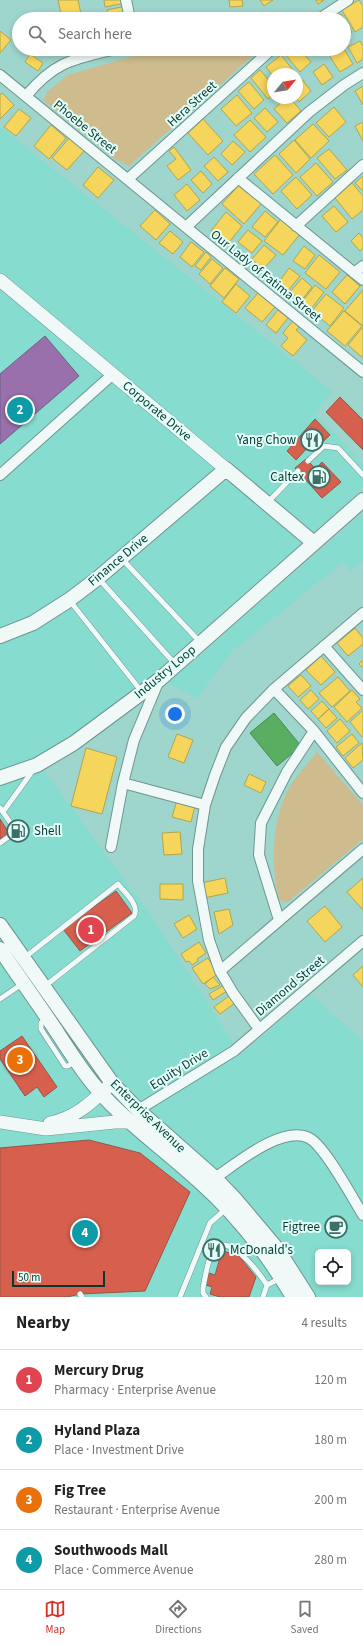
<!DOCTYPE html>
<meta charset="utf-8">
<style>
body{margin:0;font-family:"Source Sans 3",sans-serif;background:#f6f6f6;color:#222}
.controls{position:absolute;right:12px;bottom:12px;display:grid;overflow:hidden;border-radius:6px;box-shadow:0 2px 6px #0003}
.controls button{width:36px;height:36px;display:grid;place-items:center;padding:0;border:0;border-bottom:1px solid #e0e0e0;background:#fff;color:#222;font:20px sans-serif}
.compass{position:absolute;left:267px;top:68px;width:36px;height:36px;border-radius:50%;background:#fff;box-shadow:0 2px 6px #0003;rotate:60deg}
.scale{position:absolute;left:12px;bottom:10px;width:93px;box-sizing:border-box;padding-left:4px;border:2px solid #093731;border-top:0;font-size:11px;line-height:14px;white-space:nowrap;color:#093731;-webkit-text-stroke:3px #e3fef9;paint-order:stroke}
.you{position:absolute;left:175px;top:714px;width:14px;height:14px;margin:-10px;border:3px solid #fff;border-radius:50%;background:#1a73e8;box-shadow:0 0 0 6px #1a73e833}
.badge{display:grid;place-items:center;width:26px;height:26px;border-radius:50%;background:#d93025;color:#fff;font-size:13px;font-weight:700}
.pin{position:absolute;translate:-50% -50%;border:2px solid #fff;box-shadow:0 1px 4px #0006}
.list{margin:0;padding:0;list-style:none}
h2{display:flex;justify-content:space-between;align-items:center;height:52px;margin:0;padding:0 16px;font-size:17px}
h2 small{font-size:13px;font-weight:400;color:#767676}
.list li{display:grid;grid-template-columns:26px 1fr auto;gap:12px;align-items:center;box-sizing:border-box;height:60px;padding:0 16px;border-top:1px solid #e0e0e0}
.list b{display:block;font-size:15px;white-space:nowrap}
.list p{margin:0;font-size:13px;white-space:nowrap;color:#767676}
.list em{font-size:13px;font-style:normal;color:#767676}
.icon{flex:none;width:22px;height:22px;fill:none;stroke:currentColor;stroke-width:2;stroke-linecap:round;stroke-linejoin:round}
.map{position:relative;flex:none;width:363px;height:1297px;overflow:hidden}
.search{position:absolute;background:#fff;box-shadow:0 2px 6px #0003;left:12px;right:12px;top:12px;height:44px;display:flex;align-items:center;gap:10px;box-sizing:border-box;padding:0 14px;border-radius:22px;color:#767676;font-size:15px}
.sheet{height:292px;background:#fff}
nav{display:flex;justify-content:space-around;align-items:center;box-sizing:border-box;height:56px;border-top:1px solid #e0e0e0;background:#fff;font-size:11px;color:#767676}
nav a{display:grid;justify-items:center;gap:2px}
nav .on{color:#d93025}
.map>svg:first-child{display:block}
.built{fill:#85dccf;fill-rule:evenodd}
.green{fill:#cebc8e}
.homes{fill:#f6d55c;stroke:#afa64f}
.shops{fill:#d6604d;stroke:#985445}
.offices{fill:#9970ab;stroke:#6e5f86}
.public{fill:#5aae61;stroke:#428a53}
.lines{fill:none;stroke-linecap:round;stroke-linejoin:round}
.service-casing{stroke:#6e9690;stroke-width:6}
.minor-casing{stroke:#6e9690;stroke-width:12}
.tertiary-casing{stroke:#6e9690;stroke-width:14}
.secondary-casing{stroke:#6e9690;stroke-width:16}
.service{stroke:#f0f9f7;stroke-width:5}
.minor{stroke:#f0f9f7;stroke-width:10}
.tertiary{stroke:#f0f9f7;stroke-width:13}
.secondary{stroke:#f0f9f7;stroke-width:14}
.labels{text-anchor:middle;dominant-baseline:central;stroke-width:4;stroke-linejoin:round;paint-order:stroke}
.street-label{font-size:13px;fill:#093731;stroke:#e3fef9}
.poi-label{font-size:13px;fill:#093731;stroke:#e3fef9;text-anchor:end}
</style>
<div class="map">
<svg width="363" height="1297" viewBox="0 0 363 1297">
<rect width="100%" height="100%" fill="#9ed5cc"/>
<path class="built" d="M0,127L332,391L315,414L363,463V487L292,553L125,698L35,759L149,913L241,1055L311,995L363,1041V1297H0ZM318,1252H348V1282H318Z
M363,513V560L351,571L343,562L232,651L197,698L168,683Z"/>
<path class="green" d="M157,49H256L258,51L129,166L115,159L43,100L48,91L68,75Z
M317,752L363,805V839L288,902L280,901C270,870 272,821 287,792C294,778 307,765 317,752Z"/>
<path class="homes" d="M58,0H78L81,14L62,18Z
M104,0H124L125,3L105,7Z
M229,0H242L243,6L230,7Z
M260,0H273L264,6Z
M316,0H324L318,4Z
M359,0L363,6V27L355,32L342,10Z
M126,6L129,19H109L107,10Z
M158,12L159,19H141L140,16Z
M99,14L100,19H86L85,17Z
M341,14L352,32L344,37V19H332Z
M0,31L11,40L0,53Z
M360,41L363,46V59L357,63L348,47Z
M289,49H299L311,62L300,72L284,53Z
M339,49H344L353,64L340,72L329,55Z
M30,54L43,63L38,71L25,62Z
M281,55L296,74H273V76L266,67Z
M324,64L333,77L322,85L313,72Z
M260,70L273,85V94L268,99L251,78Z
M300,77L311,91L299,102L296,98L297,79Z
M249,82L264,100L254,109L238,91Z
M363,86V105L355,91Z
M2,93L14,105L0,119V95Z
M237,95L252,113L236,126L221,109Z
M286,98H290L301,111L287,123L274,109Z
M334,107L346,122L329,137L316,123Z
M265,108L278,122L267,132L254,118Z
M19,109L31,118L16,136L4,127Z
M203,119L223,141L208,155L188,133Z
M250,120L266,137L250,152L234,135Z
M363,122V141L355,126Z
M313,124L329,141L311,158L295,140Z
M51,125L66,138L49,159L34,146Z
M70,137L85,150L67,170L52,158Z
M294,140L310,159L296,173L279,154Z
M233,141L245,152L232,165L221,154Z
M174,147L191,170L178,180L167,166L176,159L169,151Z
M329,149L347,170L335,179L317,158Z
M275,155L293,175L273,194L254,174Z
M214,157L228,172L218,181L204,166Z
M316,163L333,182L317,196L300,177Z
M98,167L114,180L98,198L83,185Z
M201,171L212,184L203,193L191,180Z
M363,176V191L355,183Z
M296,177L312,195L297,209L281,191Z
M352,183L363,196V210L352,219L335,198Z
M187,184L200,200L187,211L174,195Z
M240,184L262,203L244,224L222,204Z
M334,206L348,222L336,232L322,216Z
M155,210L170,224L156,240L140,226Z
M265,211L278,222L265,237L252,227Z
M226,212L242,226L227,245L211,231Z
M281,219L300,234L283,255L264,241Z
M248,230L262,241L252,253L238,242Z
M170,231L183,242L173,254L159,243Z
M359,233L363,238V248L360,251L351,241Z
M191,242L204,252L192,267L180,257Z
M264,245L276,255L263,269L252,259Z
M304,246L315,255L305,269L293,261Z
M206,252L211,257L201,270L195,266Z
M319,255L340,272L326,289L305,273Z
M212,259L223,268L210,284L199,274Z
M225,268L239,279L224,298L210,286Z
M289,268L300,276L287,292L277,285Z
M347,275L360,286L345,304L332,292Z
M302,278L312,287L301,301L290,292Z
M236,284L250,296L236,313L222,302Z
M315,285L324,292L311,309L302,302Z
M363,290V326L345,311Z
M258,293L275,307L262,322L245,308Z
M326,294L344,308L330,326L312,311Z
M278,310L288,318L276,333L266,325Z
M344,311L362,326L345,346L327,331Z
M293,321L299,327L296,330L307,340L293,356L281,346L288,338L283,333Z
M362,328H363V358L348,345Z
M355,628L363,638V644L348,656L337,643Z
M321,656L335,672L321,685L306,670Z
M363,660V668L359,664Z
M301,675L311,686L298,697L288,686Z
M338,677L350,691L332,707L319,693Z
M311,690L319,699L308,709L300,700Z
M352,690L360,699L356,702L362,708L347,722L334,707Z
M322,701L329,709L318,719L311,711Z
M329,709L337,718L326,728L318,719Z
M363,710V736L362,737L350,722Z
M340,719L350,731L337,743L327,731Z
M177,734L193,740L184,763L168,757Z
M352,734L359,743L343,756L336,747Z
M362,743L363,760L353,768L345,758Z
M86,748L117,757L102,814L71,806Z
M249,774L266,782L261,793L244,785Z
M177,800L195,806L191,822L172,817Z
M180,832L182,854L164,855L162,833Z
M225,878L228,893L204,898L201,883Z
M363,878V910L347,892Z
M160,884H183V900L160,899Z
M325,906L342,927L325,942L307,921Z
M229,909L233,925L219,934L214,912Z
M189,915L197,929L183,938L174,924Z
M199,942L206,953L197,959L198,961L192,965L189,961L186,962L181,954Z
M208,958L218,974L203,984L192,968Z
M363,966V987L353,975Z
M213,977L220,985L210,989L205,984Z
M224,985L227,991L213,1000L209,994Z
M229,996L235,1003L220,1014L214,1007Z"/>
<path class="shops" d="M340,397L363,420V450L326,412Z
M315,419L330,435L315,449L311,444L296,460L287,451Z
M306,459L316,469L322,462L341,482L322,498L295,468Z
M0,819L9,833L0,839Z
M116,891L132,913L80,951L63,929Z
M22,1036L57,1087L44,1097L37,1087L25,1096L0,1059V1051Z
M89,1140L140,1153L190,1192L145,1291L80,1294L67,1297H0V1148Z
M222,1251L238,1255L256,1277L249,1297H220L210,1294L212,1287L206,1285L209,1273L215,1275Z"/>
<path class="offices" d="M45,336L79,376L0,444V374Z"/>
<path class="public" d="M274,713L301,746L277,766L250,733Z"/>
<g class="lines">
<g class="service-casing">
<path id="service" d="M308,461L324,446L338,448L363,475
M268,502L298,471
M122,559L200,642
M99,579L175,664
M70,601L142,692
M0,808L14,828V833L0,843
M3,812L34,769
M24,958L118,884C125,893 140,905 134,916L45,986
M0,999L22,984
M47,1018L41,1023V1029L65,1066H68L75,1061
M80,1294L82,1297
M180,1297L210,1223L226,1209
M206,1297L203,1293V1288C205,1277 207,1265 211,1255C224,1224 259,1273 267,1285
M263,1297L267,1285L281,1278"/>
</g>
<g class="minor-casing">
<path id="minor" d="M126,0L130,19
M231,19H232
M319,19L348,0
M0,75L363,372
M26,96C55,61 74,59 116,49
M238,178L363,280
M128,179L272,49
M296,226L363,165
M186,227L309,112L344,85L363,73
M354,273L363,266
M0,475L113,374
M324,646L363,690
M274,689L314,731L363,793
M123,783L205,805
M111,847L123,783L134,740L159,680
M279,920L259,855L261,823L287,772L314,731
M220,971L363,849
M259,1029L233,993L220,971L209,940L198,881V849L205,805L215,775L226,747L246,718L274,689L363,613
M138,1110L234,1051L363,941
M215,1178C237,1163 282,1125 309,1138C325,1146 353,1199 363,1215"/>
</g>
<g class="tertiary-casing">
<path id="tertiary" d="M0,280L226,469
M0,1122L46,1129L115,1122H130
M50,1123C75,1118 91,1103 109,1086"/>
</g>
<g class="secondary-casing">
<path id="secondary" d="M0,636L33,623L69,600L98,578L226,469L314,543
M0,778L37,765L74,743L159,680L363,500
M0,925L112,1083L138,1110L215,1178L235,1199L278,1250L308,1297
M0,949C18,976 37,1002 55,1029C72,1055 89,1082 111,1104C139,1132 171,1155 200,1182C237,1215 268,1255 293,1297"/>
</g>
<use href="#service" class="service"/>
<use href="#minor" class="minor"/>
<use href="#tertiary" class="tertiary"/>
<use href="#secondary" class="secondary"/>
</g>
<defs>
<g id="restaurant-ring" transform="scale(1.15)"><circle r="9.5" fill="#e3fef9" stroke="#3d6e67" stroke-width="1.5"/><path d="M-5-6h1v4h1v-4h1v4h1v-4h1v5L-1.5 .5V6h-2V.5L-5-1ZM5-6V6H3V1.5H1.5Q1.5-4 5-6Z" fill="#3d6e67"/></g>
<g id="fuel-ring" transform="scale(1.15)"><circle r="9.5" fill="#e3fef9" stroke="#3d6e67" stroke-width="1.5"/><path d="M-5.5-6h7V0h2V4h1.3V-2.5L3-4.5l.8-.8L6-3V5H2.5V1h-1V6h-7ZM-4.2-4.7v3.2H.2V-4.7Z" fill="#3d6e67"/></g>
<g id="cafe-ring" transform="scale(1.15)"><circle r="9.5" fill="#e3fef9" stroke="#3d6e67" stroke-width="1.5"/><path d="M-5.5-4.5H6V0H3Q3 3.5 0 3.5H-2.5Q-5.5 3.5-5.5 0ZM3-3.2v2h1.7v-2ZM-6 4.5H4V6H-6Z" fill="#3d6e67"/></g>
</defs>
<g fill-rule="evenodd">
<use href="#restaurant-ring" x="312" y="440"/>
<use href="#fuel-ring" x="319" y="477"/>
<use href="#fuel-ring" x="18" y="831"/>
<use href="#cafe-ring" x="336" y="1227"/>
<use href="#restaurant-ring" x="214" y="1250"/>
</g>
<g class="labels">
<g class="street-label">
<text transform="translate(192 104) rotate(-42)">Hera Street</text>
<text transform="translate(85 127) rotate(39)">Phoebe Street</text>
<text transform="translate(266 276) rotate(39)">Our Lady of Fatima Street</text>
<text transform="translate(157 411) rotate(40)">Corporate Drive</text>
<text transform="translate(118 560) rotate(-40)">Finance Drive</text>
<text transform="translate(165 672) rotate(-40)">Industry Loop</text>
<text transform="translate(290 986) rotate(-40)">Diamond Street</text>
<text transform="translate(179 1069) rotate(-32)">Equity Drive</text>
<text transform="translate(148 1116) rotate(44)">Enterprise Avenue</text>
</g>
<g class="poi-label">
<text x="296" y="440">Yang Chow</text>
<text x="304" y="477">Caltex</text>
<text x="34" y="831" text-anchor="start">Shell</text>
<text x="320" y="1227">Figtree</text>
<text x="230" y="1250" text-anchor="start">McDonald's</text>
</g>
</g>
</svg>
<div class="controls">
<button><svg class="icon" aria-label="locate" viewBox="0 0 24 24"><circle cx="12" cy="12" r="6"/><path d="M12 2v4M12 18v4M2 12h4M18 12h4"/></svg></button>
</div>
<svg class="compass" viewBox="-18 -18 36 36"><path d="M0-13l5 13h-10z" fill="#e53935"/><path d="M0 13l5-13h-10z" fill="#767676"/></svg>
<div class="scale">50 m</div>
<div class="you"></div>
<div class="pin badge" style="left:91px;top:930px;background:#e0444e">1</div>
<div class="pin badge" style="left:20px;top:410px;background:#0f9aa8">2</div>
<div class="pin badge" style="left:20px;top:1060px;background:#e8710a">3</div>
<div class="pin badge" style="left:85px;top:1233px;background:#0f9aa8">4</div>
<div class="search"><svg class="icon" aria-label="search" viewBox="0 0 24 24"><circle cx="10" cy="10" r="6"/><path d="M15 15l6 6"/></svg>Search here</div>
</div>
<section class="sheet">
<h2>Nearby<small>4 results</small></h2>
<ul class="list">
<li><span class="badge" style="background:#e0444e">1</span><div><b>Mercury Drug</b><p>Pharmacy · Enterprise Avenue</p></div><em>120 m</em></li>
<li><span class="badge" style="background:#0f9aa8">2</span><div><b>Hyland Plaza</b><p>Place · Investment Drive</p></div><em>180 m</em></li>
<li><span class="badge" style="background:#e8710a">3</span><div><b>Fig Tree</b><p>Restaurant · Enterprise Avenue</p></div><em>200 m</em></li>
<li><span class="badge" style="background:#0f9aa8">4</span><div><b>Southwoods Mall</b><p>Place · Commerce Avenue</p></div><em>280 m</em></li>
</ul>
</section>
<nav>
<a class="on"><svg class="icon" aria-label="map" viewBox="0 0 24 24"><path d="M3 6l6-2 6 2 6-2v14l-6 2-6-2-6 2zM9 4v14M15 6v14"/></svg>Map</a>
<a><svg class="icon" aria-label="directions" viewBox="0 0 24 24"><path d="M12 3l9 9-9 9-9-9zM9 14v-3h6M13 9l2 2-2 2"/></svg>Directions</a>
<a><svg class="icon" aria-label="saved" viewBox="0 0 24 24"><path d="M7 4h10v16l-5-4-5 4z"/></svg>Saved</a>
</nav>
